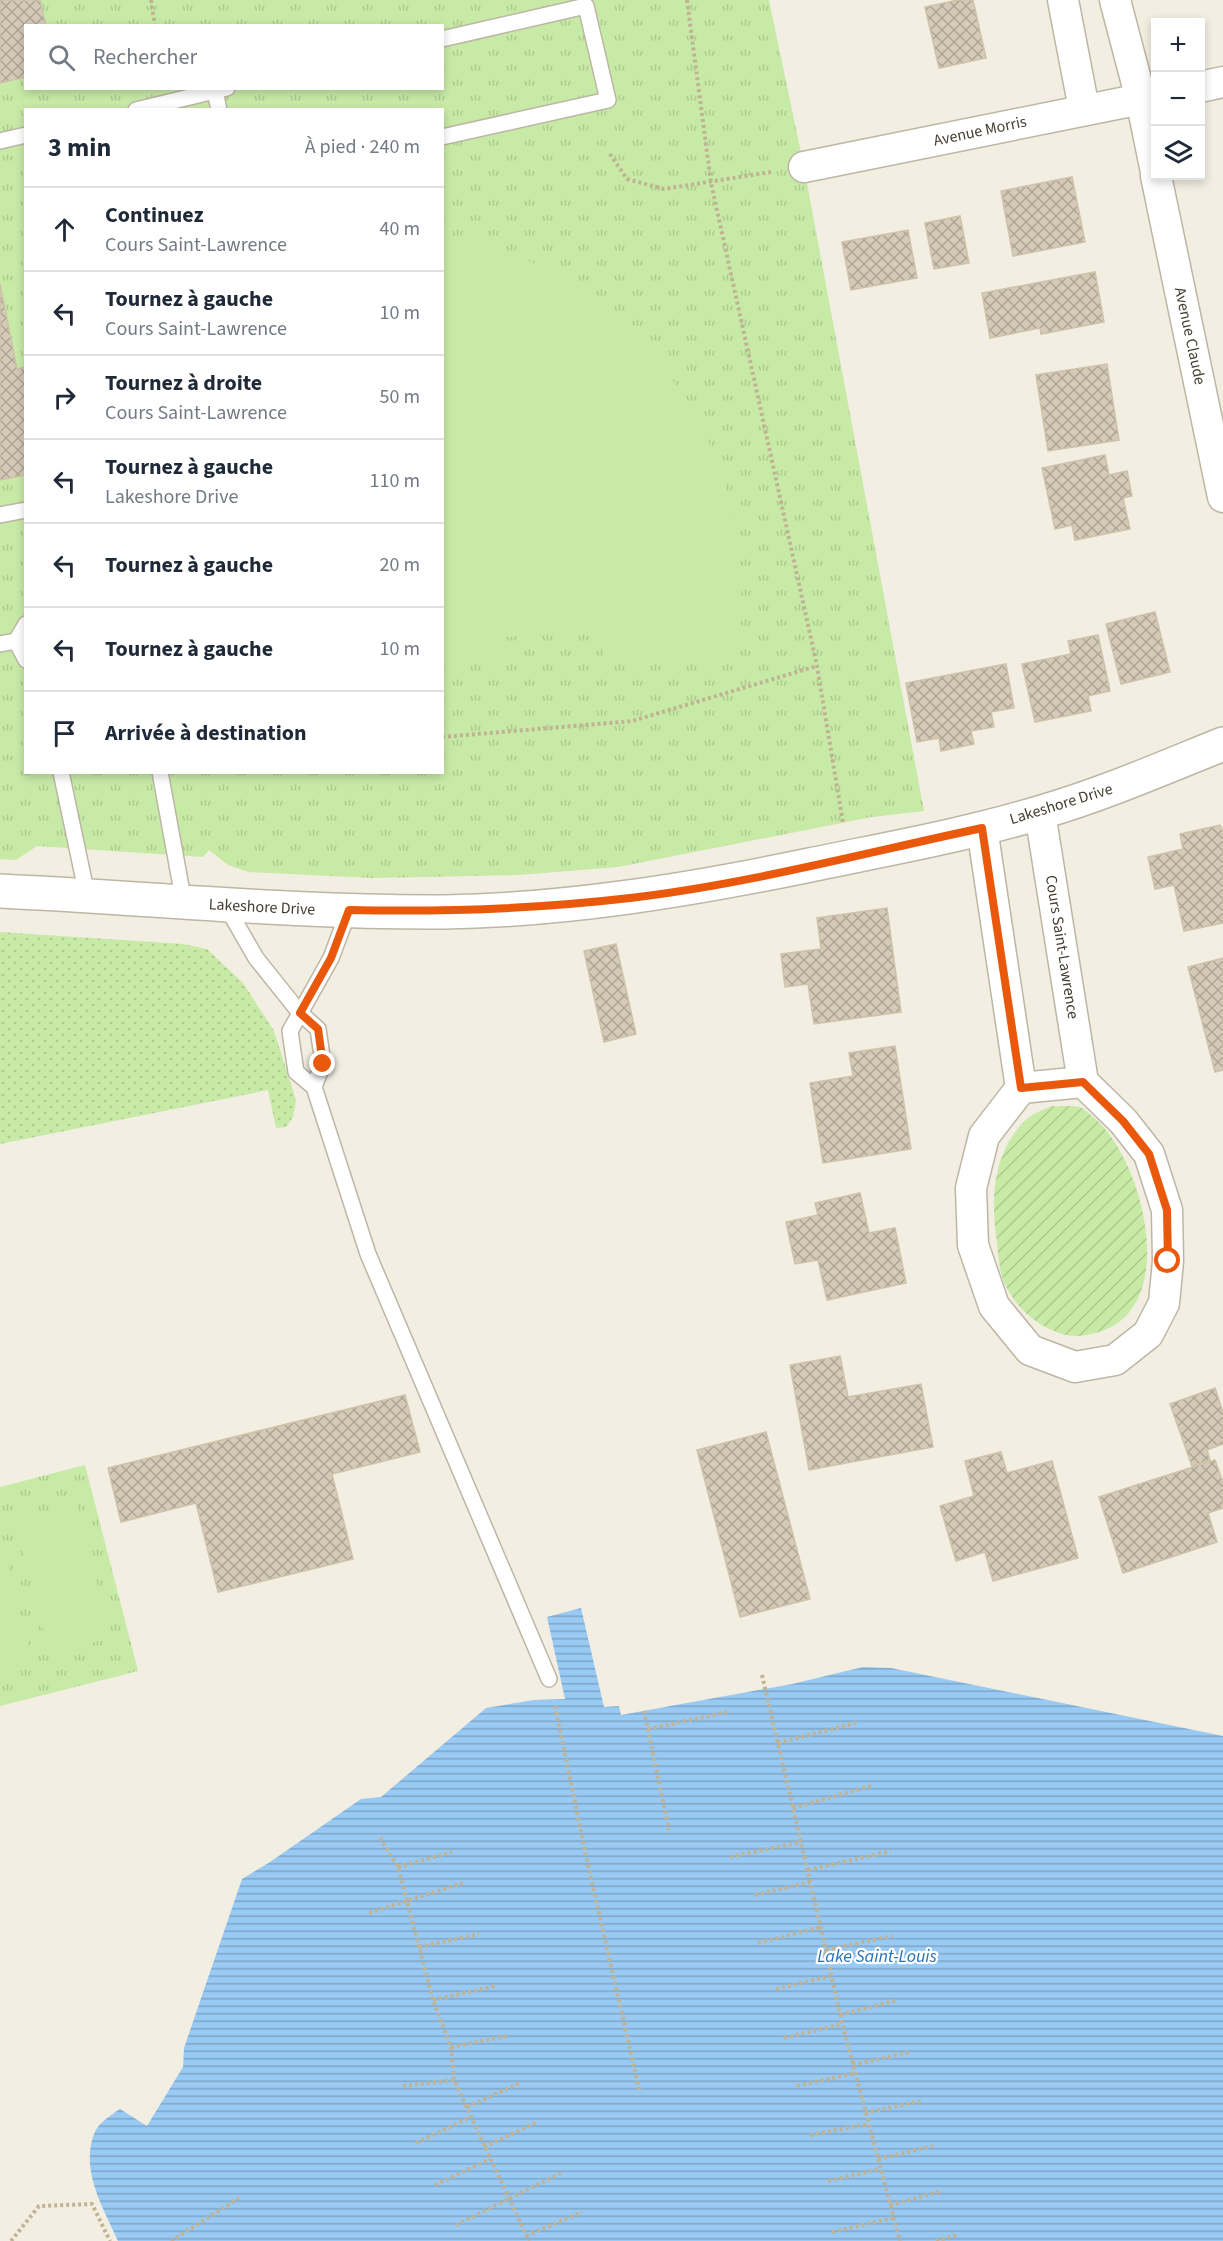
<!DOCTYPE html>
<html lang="fr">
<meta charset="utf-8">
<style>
body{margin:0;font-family:"Source Sans 3",sans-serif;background:#f6f6f7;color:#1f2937}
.controls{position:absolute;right:18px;top:18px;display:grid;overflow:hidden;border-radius:0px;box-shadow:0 3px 9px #0003}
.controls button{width:54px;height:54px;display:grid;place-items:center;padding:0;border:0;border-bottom:2px solid #e0e1e3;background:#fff;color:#1f2937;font:30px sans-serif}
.stop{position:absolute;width:18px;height:18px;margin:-14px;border:4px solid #ea580c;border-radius:50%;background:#fff}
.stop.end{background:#ea580c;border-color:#fff;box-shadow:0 2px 6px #0008}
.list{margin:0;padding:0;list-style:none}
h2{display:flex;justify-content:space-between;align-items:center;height:78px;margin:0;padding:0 24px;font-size:26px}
h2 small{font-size:20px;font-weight:400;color:#747a83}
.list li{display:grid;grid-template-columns:39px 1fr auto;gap:18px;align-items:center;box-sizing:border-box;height:84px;padding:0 24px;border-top:2px solid #e0e1e3}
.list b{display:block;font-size:22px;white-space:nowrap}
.list p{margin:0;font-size:20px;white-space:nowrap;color:#747a83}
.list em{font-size:20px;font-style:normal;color:#747a83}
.icon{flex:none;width:33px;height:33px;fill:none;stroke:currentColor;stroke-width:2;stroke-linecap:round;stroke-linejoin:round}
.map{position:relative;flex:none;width:1223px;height:2241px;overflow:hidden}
.search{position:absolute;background:#fff;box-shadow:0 3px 9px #0003;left:24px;top:24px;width:420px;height:66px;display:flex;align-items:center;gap:15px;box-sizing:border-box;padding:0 21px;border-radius:0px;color:#747a83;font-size:22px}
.panel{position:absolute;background:#fff;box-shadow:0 3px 9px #0003;left:24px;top:108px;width:420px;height:666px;border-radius:0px}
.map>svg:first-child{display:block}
.grass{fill:url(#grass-dots)}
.park{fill:url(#park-tufts);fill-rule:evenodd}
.garden{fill:url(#garden-furrows)}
.pitch{fill:#c8eaa7}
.water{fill:url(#water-rules)}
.building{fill:url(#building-cross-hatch);stroke:#cfc2a9;stroke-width:1.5}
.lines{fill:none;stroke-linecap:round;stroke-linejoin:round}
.service-casing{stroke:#beb6a4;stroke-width:18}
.minor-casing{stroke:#beb6a4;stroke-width:33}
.tertiary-casing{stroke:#beb6a4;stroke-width:36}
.path{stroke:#c0b394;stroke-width:4;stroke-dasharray:3 3;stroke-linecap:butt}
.service{stroke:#fff;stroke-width:15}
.minor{stroke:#fff;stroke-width:30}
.tertiary{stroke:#fff;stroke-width:33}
.route{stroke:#ea580c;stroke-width:8}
.labels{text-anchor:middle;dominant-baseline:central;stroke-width:4.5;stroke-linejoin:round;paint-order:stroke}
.street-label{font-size:16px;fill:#443e32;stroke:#fff}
.water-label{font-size:18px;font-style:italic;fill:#2672b5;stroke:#fff}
</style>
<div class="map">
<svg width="1223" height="2241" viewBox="0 0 1223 2241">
<defs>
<pattern id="grass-dots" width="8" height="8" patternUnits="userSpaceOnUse" patternTransform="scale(1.5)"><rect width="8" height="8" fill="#c8eaa7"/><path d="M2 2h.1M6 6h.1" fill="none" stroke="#adca90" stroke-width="1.8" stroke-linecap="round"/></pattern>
<pattern id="park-tufts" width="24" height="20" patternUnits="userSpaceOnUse" patternTransform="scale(1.5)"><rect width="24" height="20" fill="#c8eaa7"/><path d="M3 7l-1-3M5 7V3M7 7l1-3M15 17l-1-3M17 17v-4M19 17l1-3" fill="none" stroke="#adca90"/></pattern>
<pattern id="garden-furrows" width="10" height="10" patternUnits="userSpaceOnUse" patternTransform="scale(1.5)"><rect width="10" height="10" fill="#c8eaa7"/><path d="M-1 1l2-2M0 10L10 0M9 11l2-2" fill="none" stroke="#adca90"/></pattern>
<pattern id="water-rules" width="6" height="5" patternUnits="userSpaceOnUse" patternTransform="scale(1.5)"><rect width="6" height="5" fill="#99caf4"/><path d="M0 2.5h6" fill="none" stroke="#7ea5c6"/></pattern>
<pattern id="building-cross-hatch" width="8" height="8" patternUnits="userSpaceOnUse" patternTransform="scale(1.5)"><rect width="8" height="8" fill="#d4cab7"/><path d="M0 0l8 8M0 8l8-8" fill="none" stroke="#aea595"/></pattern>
</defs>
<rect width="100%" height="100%" fill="#f2eee2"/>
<path class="grass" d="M0,932L183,944L207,949L243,983L274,1031L296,1100L293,1117L286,1127L276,1128L268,1090L0,1144Z"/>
<path class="park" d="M0,0H769L804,167L924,811L872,817L618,867L519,875L373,878L248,872L228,865L209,850L203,857L37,846L16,860L0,859ZM26,26H442V88H26ZM26,110H442V772H26Z
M85,1465L138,1671L0,1706V1487Z"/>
<path class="garden" d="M1051,1106C1060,1107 1070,1105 1079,1107C1084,1108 1089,1114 1093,1117C1144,1158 1181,1308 1099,1332C1086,1336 1072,1338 1059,1333C1034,1324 1015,1307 1004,1282C999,1270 998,1254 997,1242C990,1199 993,1150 1027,1119C1033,1113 1044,1110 1051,1106Z"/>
<path class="pitch" d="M443,235C478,244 514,253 546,269C626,310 688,384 719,467C737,515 739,569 743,620L737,621L739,655L604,661L602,632L502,637L503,660L443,662Z
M77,1505L111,1638L50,1654L15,1521Z
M0,1535L32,1659L0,1667Z"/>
<path class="water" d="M581,1608L604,1707L619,1706L621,1715L792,1684L863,1667L891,1668L1223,1736V2241H118C104,2209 80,2171 94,2134C98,2123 111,2115 120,2109L147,2126L183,2067L184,2048L242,1879L270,1862L361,1799L381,1797L486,1708L534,1700L565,1699L547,1617Z"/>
<path class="building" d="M0,0H40L46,26H26V77L0,83Z
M958,0H973L986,58L939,68L925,7Z
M1072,177L1085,242L1013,256L1001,191Z
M960,216L969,263L934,269L925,223Z
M908,230L917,278L851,290L842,242Z
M1095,272L1104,322L1041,334L1040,328L990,338L982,293Z
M0,284L17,369L26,367V475L0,480Z
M1107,364L1119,440L1048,451L1036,375Z
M1105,455L1109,475L1127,471L1132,496L1123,498L1130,529L1075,540L1072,525L1055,529L1042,468Z
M1155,612L1170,672L1121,684L1106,624Z
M1098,635L1110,691L1088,696L1091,711L1035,722L1022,664L1071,654L1068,641Z
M1006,664L1014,708L991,712L994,727L971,731L974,744L941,751L939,738L917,742L906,683Z
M1220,825L1223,832V923L1184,931L1174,885L1155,889L1148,857L1183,849L1180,834Z
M887,908L901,1012L814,1024L808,984L785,987L781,954L821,949L817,918Z
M616,944L636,1034L604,1042L584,951Z
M1223,958V1070L1215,1072L1188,967Z
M895,1046L911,1149L823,1163L810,1083L853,1076L849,1053Z
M860,1193L869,1233L895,1228L906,1283L827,1300L818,1260L795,1264L786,1222L818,1215L815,1203Z
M840,1356L848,1397L921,1384L933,1447L809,1470L790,1365Z
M1215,1388L1223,1412V1444L1207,1450L1210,1460L1192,1466L1170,1404Z
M405,1395L420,1452L332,1474L353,1559L218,1592L196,1503L121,1522L108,1468Z
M766,1432L810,1599L740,1617L697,1450Z
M1001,1452L1007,1473L1052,1461L1078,1558L993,1581L985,1552L956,1561L940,1506L974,1496L965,1461Z
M1215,1460L1223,1482V1508L1208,1513L1217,1542L1123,1573L1099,1497Z"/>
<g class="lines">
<g class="service-casing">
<path id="service" d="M442,39L586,6L608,100L442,137
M215,91L219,110
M136,110L227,88
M0,141L26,135
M0,515L26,510
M16,641L26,660
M0,644L16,641L26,624
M61,772L87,895
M160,772L184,903
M226,906L256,958L300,1013L318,1029L323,1063L314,1087
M349,910L331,958L290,1031L296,1072L314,1087L368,1254L549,1679"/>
</g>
<g class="minor-casing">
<path id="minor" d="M1063,0L1084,109
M1115,0L1141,99L1156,172
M1200,87L1223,82
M804,167L1156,96
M1156,176L1223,497
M1040,813L1083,1082
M982,828L1021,1088
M1083,1082L1123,1121L1149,1154L1167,1210L1168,1261L1164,1303L1148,1334L1115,1360L1075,1367L1030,1350L994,1306L973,1245L971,1188L984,1136L1021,1088Z"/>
</g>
<g class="tertiary-casing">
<path id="tertiary" d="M0,891C148,898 296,913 444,912C567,910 689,890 810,865C887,849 966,835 1042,812C1104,794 1163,768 1223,744"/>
</g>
<path class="path" d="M151,0L155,26
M687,0L711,183L817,666L843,823
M610,154L627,179L664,189L771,172
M442,737L632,721L817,666
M762,1675L826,1950L840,2015L900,2241
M555,1706L586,1856L640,2093
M644,1711L669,1830
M648,1729L728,1712
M778,1743L859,1722
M793,1808L871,1786
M380,1838L398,1867L433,2000L451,2047L454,2080L529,2241
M730,1857L801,1842
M398,1867L452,1852
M808,1870L891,1851
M755,1895L810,1882
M369,1913L463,1883
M758,1943L821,1927
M419,1947L479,1934
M826,1950L892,1936
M776,1989L831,1976
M433,2000L495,1986
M840,2015L898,2000
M784,2038L842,2024
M451,2047L507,2036
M853,2065L910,2052
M403,2086L454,2080
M797,2086L855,2073
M467,2107L520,2083
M865,2113L921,2101
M810,2135L868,2124
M416,2143L471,2117
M484,2147L537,2122
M878,2159L933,2146
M828,2181L880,2169
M435,2185L490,2159
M890,2205L943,2191
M456,2225L563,2172
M832,2232L893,2218
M526,2236L582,2212
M11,2241L39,2206L92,2204L110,2241
M171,2241L239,2198
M936,2241L956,2235"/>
<use href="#service" class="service"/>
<use href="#minor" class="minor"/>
<use href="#tertiary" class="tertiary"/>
</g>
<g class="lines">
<path class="route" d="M323,1064L318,1029L300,1013L331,958L349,910C443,912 536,909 630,898C748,884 865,853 982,828L1021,1088L1083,1082L1123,1121L1149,1154L1167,1210L1168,1261"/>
</g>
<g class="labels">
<g class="street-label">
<text transform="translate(980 131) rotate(-12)">Avenue Morris</text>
<text transform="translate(1190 336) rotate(78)">Avenue Claude</text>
<text transform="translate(1061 804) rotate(-17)">Lakeshore Drive</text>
<text transform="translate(262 907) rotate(3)">Lakeshore Drive</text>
<text transform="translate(1062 947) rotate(81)">Cours Saint-Lawrence</text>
</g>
<g class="water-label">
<text x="877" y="1956">Lake Saint-Louis</text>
</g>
</g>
</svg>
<div class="controls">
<button>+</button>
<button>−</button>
<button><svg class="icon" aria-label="layers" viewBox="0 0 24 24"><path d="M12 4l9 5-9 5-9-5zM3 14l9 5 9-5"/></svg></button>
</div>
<div class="stop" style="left:1168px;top:1261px"></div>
<div class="stop end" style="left:323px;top:1064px"></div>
<div class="search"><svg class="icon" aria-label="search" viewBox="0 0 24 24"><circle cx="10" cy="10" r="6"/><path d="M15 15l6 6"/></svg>Rechercher</div>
<section class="panel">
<h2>3 min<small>À pied · 240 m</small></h2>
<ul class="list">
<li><svg class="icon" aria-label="ahead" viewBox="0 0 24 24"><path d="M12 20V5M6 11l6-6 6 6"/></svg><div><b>Continuez</b><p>Cours Saint-Lawrence</p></div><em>40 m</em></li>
<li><svg class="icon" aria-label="left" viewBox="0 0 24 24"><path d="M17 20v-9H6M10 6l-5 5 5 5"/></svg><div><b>Tournez à gauche</b><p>Cours Saint-Lawrence</p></div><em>10 m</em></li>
<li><svg class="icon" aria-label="right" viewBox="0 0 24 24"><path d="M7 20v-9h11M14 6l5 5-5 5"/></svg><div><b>Tournez à droite</b><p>Cours Saint-Lawrence</p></div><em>50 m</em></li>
<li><svg class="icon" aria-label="left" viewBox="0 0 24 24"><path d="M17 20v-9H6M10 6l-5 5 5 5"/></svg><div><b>Tournez à gauche</b><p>Lakeshore Drive</p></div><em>110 m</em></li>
<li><svg class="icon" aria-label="left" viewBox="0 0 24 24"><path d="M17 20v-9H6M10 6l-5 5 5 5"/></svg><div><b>Tournez à gauche</b></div><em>20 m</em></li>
<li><svg class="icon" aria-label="left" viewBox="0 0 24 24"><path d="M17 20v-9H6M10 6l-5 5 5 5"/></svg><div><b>Tournez à gauche</b></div><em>10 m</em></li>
<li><svg class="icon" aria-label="arrive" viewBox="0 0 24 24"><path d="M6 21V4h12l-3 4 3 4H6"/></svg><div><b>Arrivée à destination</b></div></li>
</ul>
</section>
</div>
